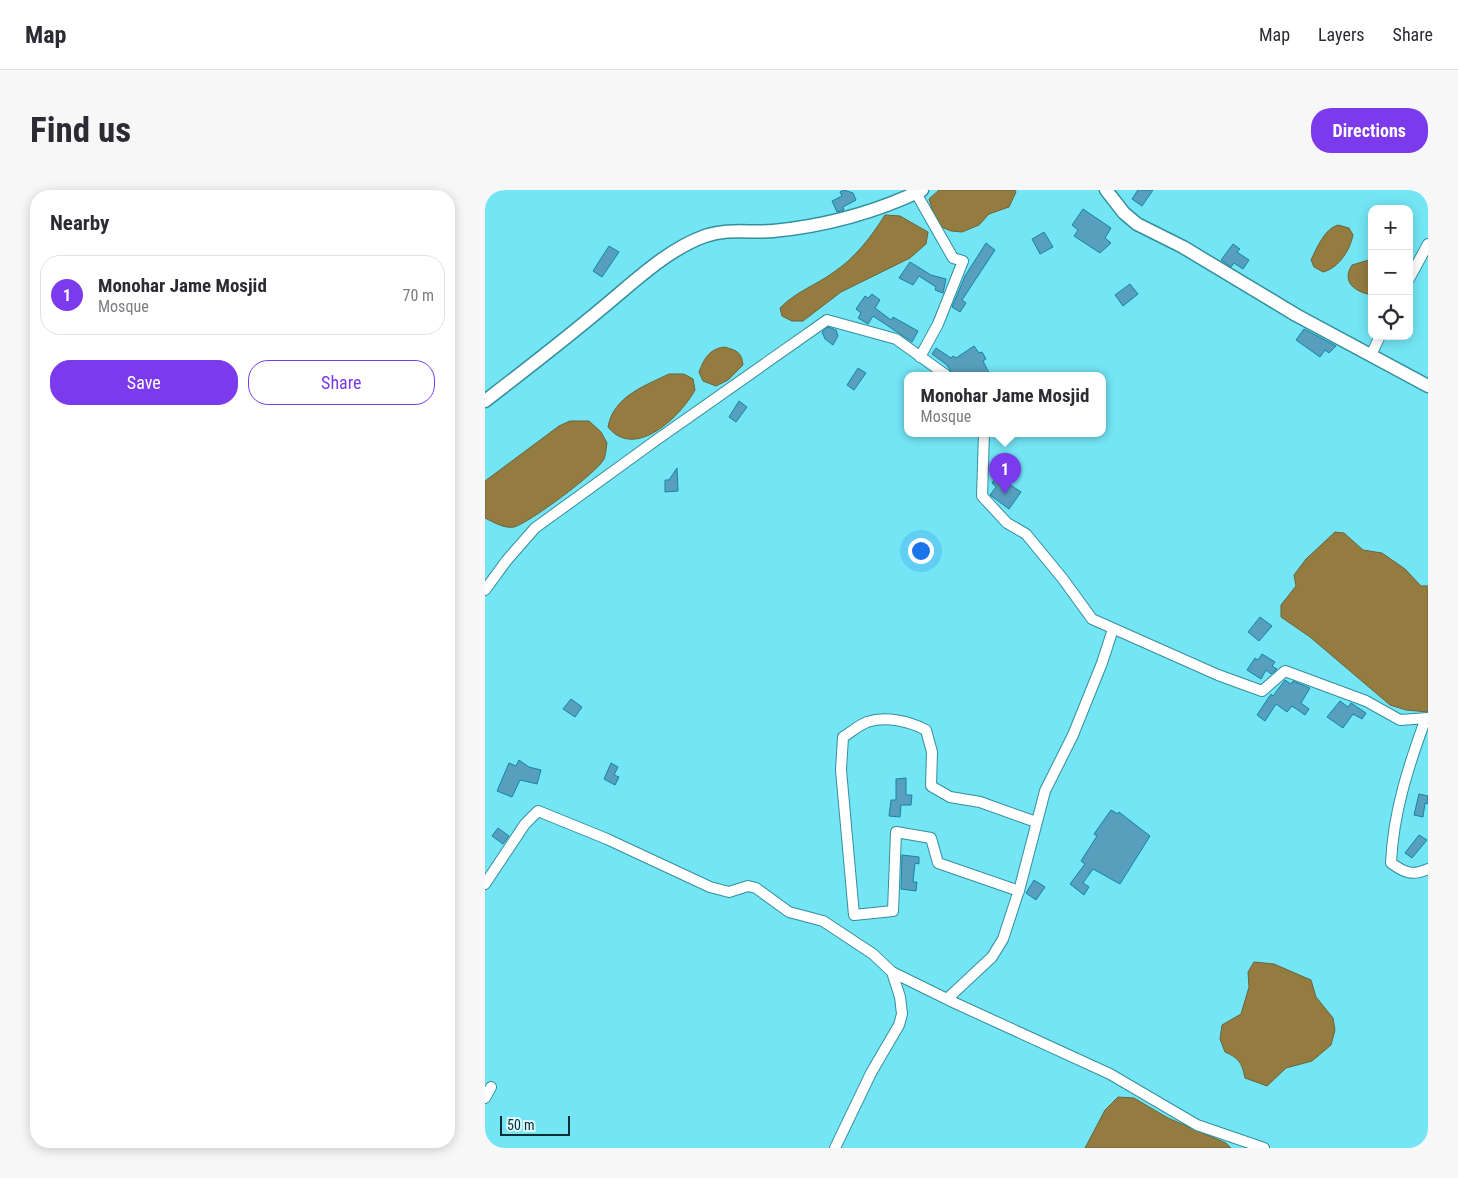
<!DOCTYPE html>
<meta charset="utf-8">
<style>
body{margin:0;font-family:"Roboto Condensed",sans-serif;background:#f7f7f7;color:#2b2b33}
.controls{position:absolute;right:15px;top:15px;display:grid;overflow:hidden;border-radius:10px;box-shadow:0 2px 12px #0003}
.controls button{width:45px;height:45px;display:grid;place-items:center;padding:0;border:0;border-bottom:1px solid #e1e1e2;background:#fff;color:#2b2b33;font:25px sans-serif}
.scale{position:absolute;left:15px;bottom:12px;width:70px;box-sizing:border-box;padding-left:5px;border:2px solid #072e33;border-top:0;font-size:14px;line-height:18px;white-space:nowrap;color:#072e33;-webkit-text-stroke:4px #dbf8fd;paint-order:stroke}
.you{position:absolute;left:435px;top:360px;width:18px;height:18px;margin:-12px;border:4px solid #fff;border-radius:50%;background:#1a73e8;box-shadow:0 0 0 8px #1a73e833}
.badge{display:grid;place-items:center;width:32px;height:32px;border-radius:50%;background:#7c3aed;color:#fff;font-size:16px;font-weight:700}
.pin{position:absolute;translate:-50% -41px;filter:drop-shadow(0 1px 2px #0008)}
.pin::after{content:'';position:absolute;top:26px;width:18px;height:15px;background:inherit;clip-path:polygon(0 0,100% 0,50% 100%)}
.popup{position:absolute;left:419px;top:182px;width:202px;height:65px;box-sizing:border-box;display:grid;place-content:center;border-radius:10px;background:#fff;filter:drop-shadow(0 1px 4px #0005);font-size:16px;white-space:nowrap;color:#7c7c81}
.popup b{font-size:19px;color:#2b2b33}
.popup::after{content:'';position:absolute;left:50%;top:100%;margin-left:-10px;border:10px solid transparent;border-top-color:#fff}
.list{margin:0;padding:0;list-style:none}
h2{display:flex;justify-content:space-between;align-items:center;height:65px;margin:0;padding:0 20px;font-size:21px}
h2 small{font-size:16px;font-weight:400;color:#7c7c81}
.list li{display:grid;grid-template-columns:32px 1fr auto;gap:15px;align-items:center;box-sizing:border-box;height:80px;margin:0 10px 10px;padding:0 10px;border:1px solid #e1e1e2;border-radius:20px}
.list b{display:block;font-size:19px;white-space:nowrap}
.list p{margin:0;font-size:16px;white-space:nowrap;color:#7c7c81}
.list em{font-size:16px;font-style:normal;color:#7c7c81}
.actions{display:flex;gap:10px;padding:15px 20px}
.actions a{flex:1;padding:11px 0;border:1px solid #7c3aed;border-radius:20px;text-align:center;font-size:18px;color:#7c3aed}
.actions .main{background:#7c3aed;color:#fff}
.icon{flex:none;width:28px;height:28px;fill:none;stroke:currentColor;stroke-width:2;stroke-linecap:round;stroke-linejoin:round}
.map{position:relative;flex:none;width:943px;height:958px;overflow:hidden;border-radius:20px}
header{display:flex;align-items:center;gap:30px;box-sizing:border-box;height:70px;padding:0 25px;background:#fff;border-bottom:1px solid #e1e1e2}
header strong{font-size:24px}
nav{display:flex;gap:28px;margin-inline-start:auto;font-size:18px}
.intro{display:flex;align-items:center;justify-content:space-between;box-sizing:border-box;height:120px;padding:0 30px}
h1{margin:0;font-size:35px}
.button{padding:12px 22px;border-radius:20px;background:#7c3aed;color:#fff;font-size:18px;font-weight:700}
main{display:flex;gap:30px;padding:0 30px}
aside{flex:1;background:#fff;border-radius:20px;box-shadow:0 2px 12px #0003}
.map>svg:first-child{display:block}
.water{fill:#947c40;stroke:#6a653c}
.building{fill:#589fbd;stroke:#1683a8}
.lines{fill:none;stroke-linecap:round;stroke-linejoin:round}
.minor-casing{stroke:#358e9a;stroke-width:12}
.tertiary-casing{stroke:#358e9a;stroke-width:15}
.minor{stroke:#fff;stroke-width:10}
.tertiary{stroke:#fff;stroke-width:12}
</style>
<header>
<strong>Map</strong>
<nav><a>Map</a><a>Layers</a><a>Share</a></nav>
</header>
<div class="intro"><h1>Find us</h1><a class="button">Directions</a></div>
<main>
<aside>
<h2>Nearby<small></small></h2>
<ul class="list">
<li><span class="badge">1</span><div><b>Monohar Jame Mosjid</b><p>Mosque</p></div><em>70 m</em></li>
</ul>
<div class="actions"><a class="main">Save</a><a>Share</a></div>
</aside>
<div class="map">
<svg width="943" height="958" viewBox="0 0 943 958">
<rect width="100%" height="100%" fill="#73e5f5"/>
<path class="water" d="M454,0H530L531,2L524,17L504,24L494,35L477,42L466,41L452,35L444,9Z
M400,25L415,26L443,42L441,54L425,68L356,102L318,131H307L297,126L295,118C313,100 330,96 349,82C371,67 386,47 400,25Z
M853,35L864,38L868,45C865,60 854,78 838,82L829,77L826,70C832,58 839,39 853,35Z
M887,69V105C870,102 856,92 867,75Z
M239,157C251,160 257,162 258,175L243,190L231,196L218,191L214,182C219,169 224,159 239,157Z
M184,184H199L208,189L210,200C196,226 150,271 123,237C128,207 159,196 184,184Z
M85,231H104L116,242L122,253C121,258 121,264 119,269C113,282 44,333 29,337C20,339 8,332 0,328V291L74,236Z
M850,342L859,343L878,360L897,363L920,379L936,396H943V522L921,520L905,515L825,447L796,427V415L811,396L809,385L821,369Z
M769,772L789,774L826,790L831,807L848,828L850,840L846,855L827,871L801,878L782,896L760,888C757,873 754,868 740,862L735,849L737,835L756,824L764,797L763,782Z
M633,907L649,908L683,928L741,953L746,958H600L620,920Z"/>
<path class="building" d="M359,0L368,3L371,10L358,17L359,20L352,22L347,11L357,6L355,2Z
M653,0H668L657,16L647,9Z
M598,19L626,38L620,48L626,53L615,63L589,46L593,40L587,35Z
M559,42L568,57L555,64L547,49Z
M501,53L510,60L477,110L481,113L475,122L467,117L480,86Z
M748,54L755,59L752,62L764,70L758,79L749,73L746,77L736,70Z
M124,56L134,62L117,87L108,81Z
M425,72L446,85L461,89L458,103L450,100L451,97L434,86L428,95L414,88Z
M645,94L653,104L638,116L630,105Z
M387,104L395,110L390,118L406,130L408,127L433,141L427,152L388,126L383,134L373,128L376,123L371,119L380,106L383,108Z
M343,137L351,140L353,146L348,155L340,149L337,142Z
M819,139L851,156L844,163L840,160L835,167L811,150Z
M489,156L494,163L497,162L501,169L498,171L505,185H468L462,175L447,164L451,158L466,168L468,166L471,168Z
M373,178L381,183L369,200L362,195Z
M254,211L262,217L251,232L244,227Z
M192,278L193,301L180,302V290H184Z
M512,286L536,302L524,319L505,305L511,297L507,293Z
M775,427L787,436L774,451L763,442Z
M777,464L790,472L787,476L792,479L786,484L781,480L776,489L762,480L770,468L773,470Z
M800,490L806,494L808,491L825,498L816,513L824,519L820,525L807,516L802,522L791,514L780,531L772,525L786,504L788,506Z
M86,509L97,517L90,527L78,519Z
M855,511L863,517L866,513L881,523L877,529L868,524L858,538L842,527Z
M34,570L44,577L56,580L52,594L35,590L27,607L12,601L24,573L31,576Z
M126,573L133,577L129,585L134,587L130,595L119,589Z
M421,588V605H427L426,615H416L415,627L404,626L406,610H411V589Z
M934,604L943,606V614L940,613L938,627L929,625Z
M626,620L633,624L634,622L665,646L635,694L608,679L598,693L604,697L599,705L585,694L600,674L596,671L612,646L609,644Z
M13,638L24,646L18,654L7,646Z
M934,645L942,650L927,668L920,663Z
M417,665L434,667V674L430,673L428,692H432L431,701L416,699Z
M549,690L560,697L551,710L541,703Z"/>
<g class="lines">
<g class="minor-casing">
<path id="minor" d="M431,3L468,68L478,71L453,134L435,167
M924,89L943,54
M886,165L895,146
M499,243L497,306L522,333L541,344L578,389L607,429L733,485L777,501L800,481L881,511L915,530L943,528
M0,400L22,370L50,338L170,251L342,130L411,149L461,185
M941,528C924,574 908,623 906,673C920,683 927,686 943,679
M0,694L40,634L53,621L122,649L225,697L244,702L263,696L271,698L304,722L338,731L388,764L407,782L415,807L417,824L414,835L386,883L350,958
M534,701L453,673L446,648L411,642L408,721L369,725L356,580L358,547C365,543 374,535 382,532C401,526 424,531 441,540L447,562L446,596L465,607L495,612L551,632
M407,782L470,813L625,884L712,935L779,958
M462,809L507,767L518,749L535,697L560,601L588,545L617,473L628,439
M0,908L6,897"/>
</g>
<g class="tertiary-casing">
<path id="tertiary" d="M621,0L639,23L652,34L698,57L811,125L943,196
M0,211C39,181 78,151 116,119C148,93 181,60 220,46C243,38 265,43 288,41C339,36 391,22 437,0"/>
</g>
<use href="#minor" class="minor"/>
<use href="#tertiary" class="tertiary"/>
</g>
</svg>
<div class="controls">
<button>+</button>
<button>−</button>
<button><svg class="icon" aria-label="locate" viewBox="0 0 24 24"><circle cx="12" cy="12" r="6"/><path d="M12 2v4M12 18v4M2 12h4M18 12h4"/></svg></button>
</div>
<div class="scale">50 m</div>
<div class="you"></div>
<div class="pin badge" style="left:520px;top:304px">1</div>
<div class="popup"><b>Monohar Jame Mosjid</b>Mosque</div>
</div>
</main>
